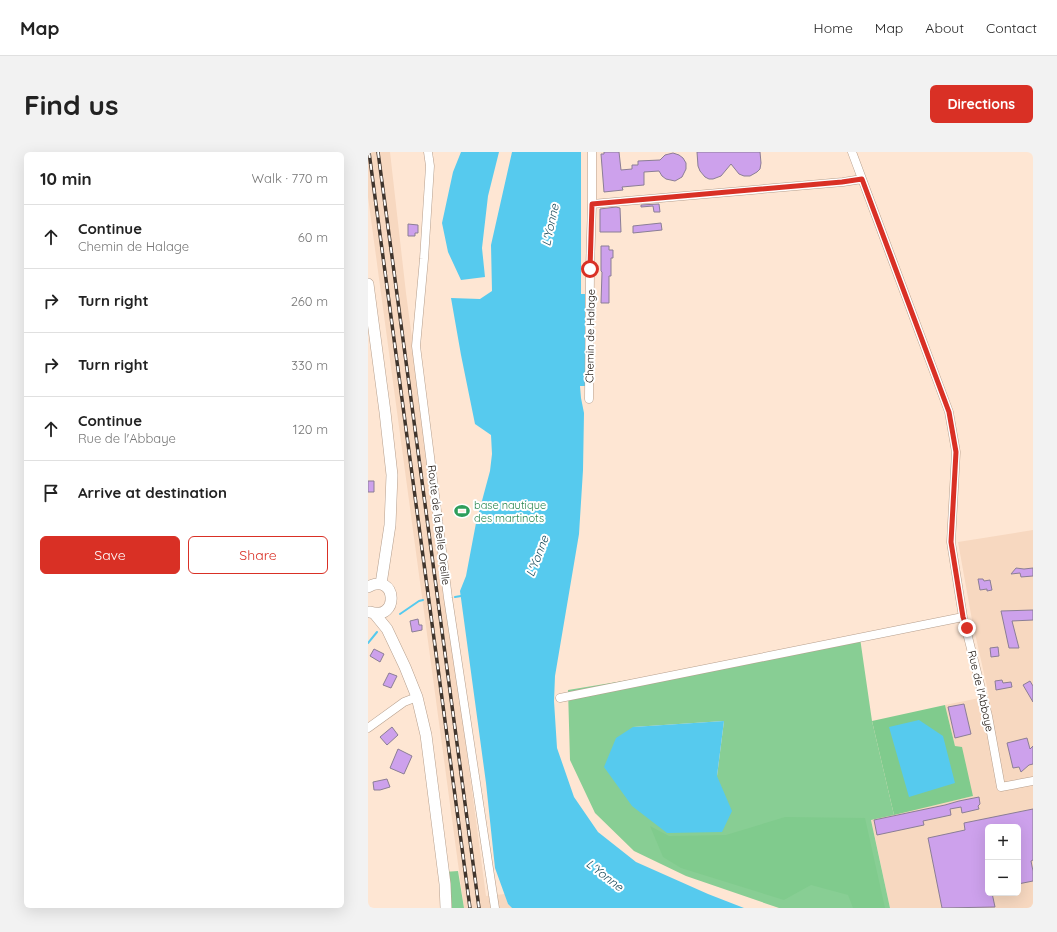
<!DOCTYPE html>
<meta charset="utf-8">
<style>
body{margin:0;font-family:Quicksand,sans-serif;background:#f2f2f2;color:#222}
.controls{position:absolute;right:12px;bottom:12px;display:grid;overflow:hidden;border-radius:6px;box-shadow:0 4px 16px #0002}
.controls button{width:36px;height:36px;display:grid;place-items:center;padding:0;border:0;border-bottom:1px solid #e0e0e0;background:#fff;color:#222;font:20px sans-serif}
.stop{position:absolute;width:12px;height:12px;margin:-9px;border:3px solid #d93025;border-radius:50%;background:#fff}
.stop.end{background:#d93025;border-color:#fff;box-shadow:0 1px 4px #0008}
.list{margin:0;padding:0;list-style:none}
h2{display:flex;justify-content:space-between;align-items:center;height:52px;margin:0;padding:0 16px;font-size:17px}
h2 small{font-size:13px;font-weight:400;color:#767676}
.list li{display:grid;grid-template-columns:26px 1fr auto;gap:12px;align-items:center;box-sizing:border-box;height:64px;padding:0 16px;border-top:1px solid #e0e0e0}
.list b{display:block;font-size:15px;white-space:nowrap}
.list p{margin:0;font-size:13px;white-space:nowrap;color:#767676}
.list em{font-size:13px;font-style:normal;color:#767676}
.actions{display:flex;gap:8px;padding:12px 16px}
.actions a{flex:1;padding:9px 0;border:1px solid #d93025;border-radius:6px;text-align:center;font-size:14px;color:#d93025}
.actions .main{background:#d93025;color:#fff}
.icon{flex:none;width:22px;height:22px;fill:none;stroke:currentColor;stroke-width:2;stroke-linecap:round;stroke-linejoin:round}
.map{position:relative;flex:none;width:665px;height:756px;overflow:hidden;border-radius:6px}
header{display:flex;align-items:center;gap:24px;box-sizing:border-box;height:56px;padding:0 20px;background:#fff;border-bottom:1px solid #e0e0e0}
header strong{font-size:19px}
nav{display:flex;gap:22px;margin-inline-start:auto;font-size:14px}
.intro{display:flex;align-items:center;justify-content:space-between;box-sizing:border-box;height:96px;padding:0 24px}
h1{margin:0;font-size:28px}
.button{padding:10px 18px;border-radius:6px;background:#d93025;color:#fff;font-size:14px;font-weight:700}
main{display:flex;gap:24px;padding:0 24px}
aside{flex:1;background:#fff;border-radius:6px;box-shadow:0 4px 16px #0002}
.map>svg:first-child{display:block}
.built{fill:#f7d8c0;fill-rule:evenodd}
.green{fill:#88ce94;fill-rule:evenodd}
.forest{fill:#80cb8d}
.water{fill:#56caee}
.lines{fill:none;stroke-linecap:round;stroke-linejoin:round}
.stream{stroke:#56caee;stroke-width:2}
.building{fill:#cda1ec;stroke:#8b7e95}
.minor-casing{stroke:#b69f8d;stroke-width:9}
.secondary-casing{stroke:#b69f8d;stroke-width:12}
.minor{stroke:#fff;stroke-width:8}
.secondary{stroke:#fff;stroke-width:11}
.rail-casing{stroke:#40352d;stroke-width:3.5}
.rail{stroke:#fff;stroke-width:2;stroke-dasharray:6;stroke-linecap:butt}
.route{stroke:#d93025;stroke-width:5}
.labels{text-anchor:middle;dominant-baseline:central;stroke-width:4;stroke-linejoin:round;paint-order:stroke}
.street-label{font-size:11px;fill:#170f09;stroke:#fff}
.leisure-label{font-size:11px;fill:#27864d;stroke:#fff;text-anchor:start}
.water-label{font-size:12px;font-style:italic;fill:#1a4b5b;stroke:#fff}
</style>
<header>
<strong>Map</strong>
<nav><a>Home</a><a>Map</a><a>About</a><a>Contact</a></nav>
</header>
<div class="intro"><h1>Find us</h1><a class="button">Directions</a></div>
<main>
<aside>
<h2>10 min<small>Walk · 770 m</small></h2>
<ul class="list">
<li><svg class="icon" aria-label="ahead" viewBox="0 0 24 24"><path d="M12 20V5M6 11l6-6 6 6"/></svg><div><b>Continue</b><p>Chemin de Halage</p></div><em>60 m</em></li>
<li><svg class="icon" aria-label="right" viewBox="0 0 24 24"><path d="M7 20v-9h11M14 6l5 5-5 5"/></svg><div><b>Turn right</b></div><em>260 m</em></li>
<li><svg class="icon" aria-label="right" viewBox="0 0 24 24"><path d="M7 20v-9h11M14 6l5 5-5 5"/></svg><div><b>Turn right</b></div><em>330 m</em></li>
<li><svg class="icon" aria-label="ahead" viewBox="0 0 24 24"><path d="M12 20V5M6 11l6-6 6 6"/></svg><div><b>Continue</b><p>Rue de l'Abbaye</p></div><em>120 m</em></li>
<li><svg class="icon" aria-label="arrive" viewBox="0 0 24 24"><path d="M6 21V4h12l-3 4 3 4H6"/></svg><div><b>Arrive at destination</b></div></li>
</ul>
<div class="actions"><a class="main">Save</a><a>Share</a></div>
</aside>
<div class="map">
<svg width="665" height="756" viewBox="0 0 665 756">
<rect width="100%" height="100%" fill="#fee6d3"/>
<path class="built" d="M0,0H22L38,141L118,744L137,742L140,752L144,756H96L0,45Z
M665,378V756H522L503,667L605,644L587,594L577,553L621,544L604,468L590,390ZM620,675H650V741H620Z"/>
<path class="green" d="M492,486L504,569L526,663L503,668L522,756H411L318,724L266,699L227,661L202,608L200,538L267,527ZM356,569L349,624L265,575Z
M90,719L96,756H73L76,720Z"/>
<path class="forest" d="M577,553L587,594L594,595L605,644L526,663L504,569Z
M417,665L497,666L517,756H485L480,743L443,733L416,748L313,716L295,705L282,674L301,684L358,683Z"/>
<path class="water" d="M93,0H131L120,44L114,96L117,125L93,128L80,100L74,71L85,20Z
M144,0H213V142H217V234H212L213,246L216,261L215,318L211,382L187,524L186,549L189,596L206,645L230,680L268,710L340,742L376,756H144L140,752L127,716L118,631L92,439L98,424L108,371L122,319L124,302L123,283L107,272L93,203L83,146L112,147L124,139L123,93Z
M551,568L575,584L587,631L541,645L521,575Z
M356,569L349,624L364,659L354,680L299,681L264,654L236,615L248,586L265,575Z"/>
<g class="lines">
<path class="stream" d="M87,445L93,444
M32,462L51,449L55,448
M0,491L9,480"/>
</g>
<path class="building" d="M236,0H251L253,18L264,17V13H270V9L292,8L297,3L305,1L311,3L315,6L318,11V17L314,25L307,29L298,27L294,24L291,19L276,20V33L254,35L255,38L236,40L233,2H236Z
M329,0H392L393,11L392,17L389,20L382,24H376L371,22L363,12L353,24L345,27H341L337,25L332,19L330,14Z
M291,52L292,60H286L285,54L273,55V53Z
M248,55L252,56L253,80H232V57Z
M293,71L294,78L265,81V74Z
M40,72L50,73V81H47V84H40Z
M233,94H241V98H245V106H243V124H241V151H233L234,120L233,119Z
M0,329H6V340H0Z
M648,416L656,417L665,416V424L653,425L652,421L643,422Z
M610,427H615L616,429L622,428L624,438L619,439V437L612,438Z
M665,458V468L644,469L651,496H641L633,459Z
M50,467L51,473H54V478L44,480L42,469Z
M630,495L631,504L623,505L622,496Z
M6,497L16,502L12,510L2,504Z
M21,521L29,524L23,536L15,533Z
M634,528L635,531L643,530L644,535L628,538L627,529Z
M662,529L665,534V550L655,533Z
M596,552L603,582L587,586L580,555Z
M24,575L30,583L19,593L12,585Z
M659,586L662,597L665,594V612L661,613L653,620L651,615L645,616L639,591Z
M30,597L44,604L36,622L22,616Z
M19,627L22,635L12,638H6L5,630Z
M611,645L612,652L610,654L611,657L594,661L593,655L582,657L583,663L555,669L556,673L509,683L506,668L577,653L591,649Z
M665,657V708L663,709L665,719V729L650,732V675H620V741H624L627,755L574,756L560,686L597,678L596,671Z"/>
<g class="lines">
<g class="minor-casing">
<path id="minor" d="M60,0L62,14L56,107L48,194L80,446L127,756
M484,0L581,260L588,300L583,390L595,465L620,564L633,635L665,629
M224,52L475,30L494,27
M221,247L222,117L224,52V0
M192,546L595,465
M0,576L36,550L49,545"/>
</g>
<g class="secondary-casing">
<path id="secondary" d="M0,132L17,260L24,323L22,373L13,432
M0,435C29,419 32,470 2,460
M6,461L19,477L37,515L49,545L58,583L77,732L78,756"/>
</g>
<use href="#minor" class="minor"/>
<use href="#secondary" class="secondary"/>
<g class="rail-casing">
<path id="rail" d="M1,0L102,756
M10,0L111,756"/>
</g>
<use href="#rail" class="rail"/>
</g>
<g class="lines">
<path class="route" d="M222,117L224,52L474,30L494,27L581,260L588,300L583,390L595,465L599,476"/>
</g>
<defs>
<g id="stadium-bare" transform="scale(1.2)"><path d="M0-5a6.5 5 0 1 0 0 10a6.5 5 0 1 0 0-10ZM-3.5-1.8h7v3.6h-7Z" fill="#2e9e5b" stroke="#fff" stroke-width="2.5" paint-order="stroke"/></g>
</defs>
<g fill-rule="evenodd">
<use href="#stadium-bare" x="94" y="359"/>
</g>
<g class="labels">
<g class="street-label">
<text transform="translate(222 184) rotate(-89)">Chemin de Halage</text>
<text transform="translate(71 373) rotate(83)">Route de la Belle Oreille</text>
<text transform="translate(613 539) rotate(77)">Rue de l'Abbaye</text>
</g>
<g class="leisure-label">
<text x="106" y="353">base nautique<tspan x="106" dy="13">des martinots</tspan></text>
</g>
<g class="water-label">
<text transform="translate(182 73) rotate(-78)">L'Yonne</text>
<text transform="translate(169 404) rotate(-69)">L'Yonne</text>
<text transform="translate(237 723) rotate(38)">L'Yonne</text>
</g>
</g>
</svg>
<div class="controls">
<button>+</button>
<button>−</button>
</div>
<div class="stop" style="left:222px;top:117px"></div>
<div class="stop end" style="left:599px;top:476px"></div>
</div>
</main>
